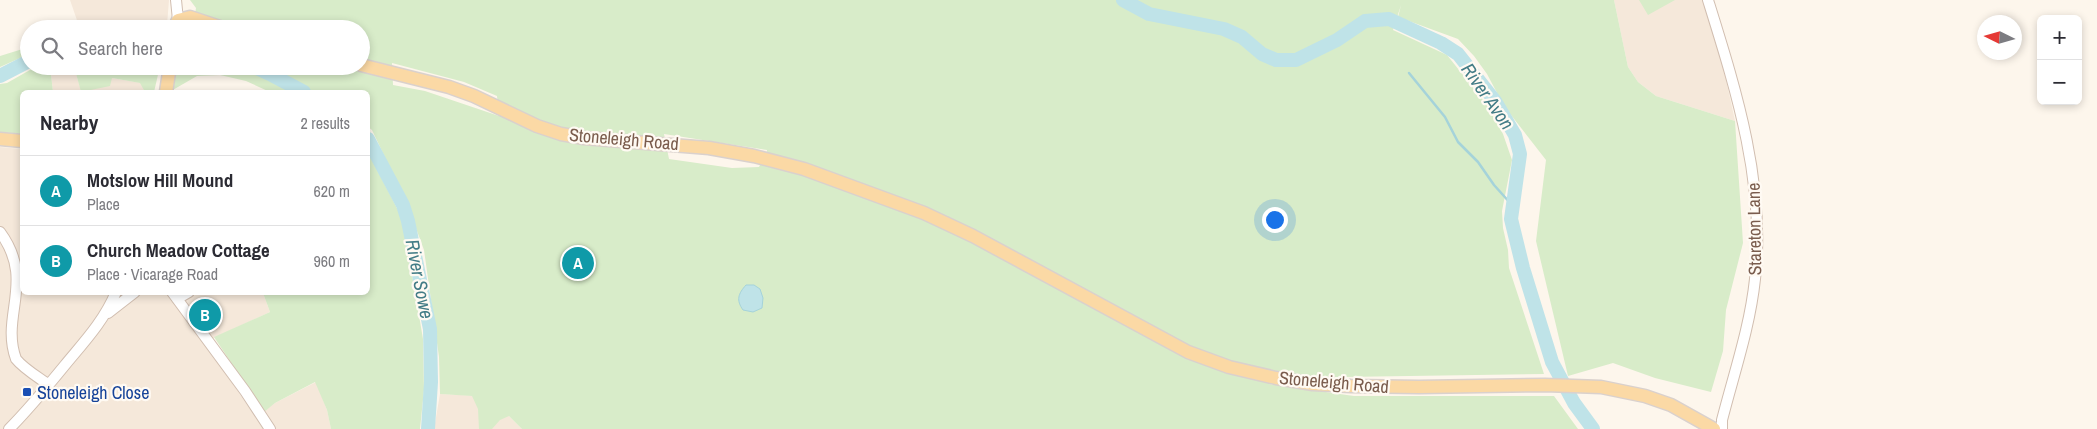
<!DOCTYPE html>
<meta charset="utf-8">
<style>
body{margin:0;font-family:"Archivo Narrow",sans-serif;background:#f2f2f3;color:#2b2b33}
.controls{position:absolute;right:15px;top:15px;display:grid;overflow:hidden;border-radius:8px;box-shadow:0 2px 8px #0003}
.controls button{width:45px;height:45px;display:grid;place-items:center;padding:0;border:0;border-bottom:1px solid #e1e1e2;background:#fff;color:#2b2b33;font:25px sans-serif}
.compass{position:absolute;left:1977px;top:15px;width:45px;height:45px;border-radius:50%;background:#fff;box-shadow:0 2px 8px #0003;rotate:275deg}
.you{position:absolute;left:1274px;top:219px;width:18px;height:18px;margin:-12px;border:4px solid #fff;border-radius:50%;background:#1a73e8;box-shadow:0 0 0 8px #1a73e833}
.badge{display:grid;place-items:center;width:32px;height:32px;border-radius:50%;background:#1a73e8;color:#fff;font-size:16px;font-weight:700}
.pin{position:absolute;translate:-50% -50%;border:2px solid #fff;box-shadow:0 1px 5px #0006}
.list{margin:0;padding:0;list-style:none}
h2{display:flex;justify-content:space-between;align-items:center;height:65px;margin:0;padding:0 20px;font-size:21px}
h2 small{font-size:16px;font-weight:400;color:#7c7c81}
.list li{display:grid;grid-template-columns:32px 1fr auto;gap:15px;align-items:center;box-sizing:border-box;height:70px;padding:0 20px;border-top:1px solid #e1e1e2}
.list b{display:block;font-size:19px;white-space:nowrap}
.list p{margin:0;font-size:16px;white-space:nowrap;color:#7c7c81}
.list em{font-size:16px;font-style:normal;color:#7c7c81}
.icon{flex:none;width:28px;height:28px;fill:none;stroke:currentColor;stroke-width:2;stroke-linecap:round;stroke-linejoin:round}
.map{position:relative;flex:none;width:2097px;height:429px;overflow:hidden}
.search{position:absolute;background:#fff;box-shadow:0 2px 8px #0003;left:20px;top:20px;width:350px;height:55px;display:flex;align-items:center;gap:12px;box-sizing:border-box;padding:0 18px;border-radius:28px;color:#7c7c81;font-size:19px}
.panel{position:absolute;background:#fff;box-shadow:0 2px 8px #0003;left:20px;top:90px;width:350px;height:205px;border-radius:8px}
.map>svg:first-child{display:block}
.residential{fill:#f5e8da}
.green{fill:#d8ecc9;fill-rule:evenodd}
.water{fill:#bfe3e8;stroke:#a5d3da}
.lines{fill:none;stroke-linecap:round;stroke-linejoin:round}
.stream{stroke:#a5d3da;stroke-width:2.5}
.river{stroke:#bfe3e8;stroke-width:14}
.minor-casing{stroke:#d1beb0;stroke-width:12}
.major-casing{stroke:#dad1cd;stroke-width:15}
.minor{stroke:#fff;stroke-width:10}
.major{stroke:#fbd9a5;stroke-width:12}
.transit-dot{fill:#1a4fb4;stroke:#fffaf3;stroke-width:2}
.labels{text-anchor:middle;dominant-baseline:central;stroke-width:4.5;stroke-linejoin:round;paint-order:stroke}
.street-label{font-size:18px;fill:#7a5c4d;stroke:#fffaf3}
.transit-label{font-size:18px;fill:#164399;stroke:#fffaf3;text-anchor:start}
.water-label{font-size:19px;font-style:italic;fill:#437c86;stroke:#fffaf3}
</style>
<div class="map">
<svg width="2097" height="429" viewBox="0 0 2097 429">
<rect width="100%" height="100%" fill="#fdf6ec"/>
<path class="residential" d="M70,0H169L167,25L131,24L107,29H80Z
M1614,0H1704L1722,61L1735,121L1656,96L1638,82L1628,67Z
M50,66H74L81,91L112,78L141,83L145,92H53Z
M0,147L22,149V292L263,293L270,312L205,342L255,417L275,403L316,382L327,410L331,429H0Z
M440,394L480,396L509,416L522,429H434Z"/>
<path class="green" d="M190,0H1614L1628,67L1638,82L1656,96L1735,121L1743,243L1726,310L1723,351L1711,392L1655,378L1613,363L1568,376L1536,241L1546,160L1504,106L1487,74L1474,56L1458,39L1398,17L1401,5L1393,30L1447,55L1487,105L1503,134L1512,160L1502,211L1503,228L1508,250L1509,268L1544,374L1276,378L1269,384L1354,396H1554L1578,429H522L509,416L500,420L492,429H479L478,409L472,396L440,394L439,357L424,250L407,204L372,130L368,127V92H270L246,81L220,75L197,76L171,91L174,66H361V29H182L193,25L196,8ZM392,63L464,82L497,96L499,116L425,91L393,85ZM664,134L767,150V151L759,167L732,168L669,159Z
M1639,0H1675L1648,15Z
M29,47V54L0,67V56Z
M37,66H50L53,92H22V134L0,132V84L7,83Z
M74,66H160L154,92H145L140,83L112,78L110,86L81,92Z
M368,152L400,214L406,239L423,339L424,390L420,429H331L327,410L315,382L275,403L264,412L214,337L270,312L263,293L368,292Z"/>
<path class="water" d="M746,285H754L760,289L763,298L762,308L753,312L743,310C736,300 738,294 746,285Z"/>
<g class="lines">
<path class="stream" d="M1409,73L1445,117L1458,142L1478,162L1494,185L1512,205"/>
<path class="river" d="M1123,0L1149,14L1224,29L1242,37L1262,54L1276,60H1296L1337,40L1365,21L1389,19L1441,43L1458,54L1495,101L1515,135L1520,154L1511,219L1523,268L1552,362L1574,403L1593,429
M252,66L270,74L304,92
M0,76L29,61
M368,139L403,205L408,221L430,329L431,382L428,429"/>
<g class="minor-casing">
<path id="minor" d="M176,0L178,20
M1708,0C1736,90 1766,184 1755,279C1750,327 1734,373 1722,420V429
M0,232C36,281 0,315 16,359C24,369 38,377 49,385
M172,292L245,391L270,429
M177,299L189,292
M108,313L135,292
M9,429C29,409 47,387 65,365C84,342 104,321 116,292"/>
</g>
<g class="major-casing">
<path id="major" d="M174,29L178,20L190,17L226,29
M361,65L449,87L474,96L537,126L561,134L584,138L709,148L754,156L804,169L924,213L973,236L1188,352L1229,367L1276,378L1313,384L1351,386L1419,387L1545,385L1601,387L1645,396L1671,405L1714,429
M166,92L170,66
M0,139L22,141"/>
</g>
<use href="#minor" class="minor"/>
<use href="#major" class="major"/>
</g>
<rect class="transit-dot" x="22" y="387" width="10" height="10" rx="2.5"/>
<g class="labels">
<g class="street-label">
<text transform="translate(624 139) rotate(5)">Stoneleigh Road</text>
<text transform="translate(1754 229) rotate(-91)">Stareton Lane</text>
<text transform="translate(1334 382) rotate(5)">Stoneleigh Road</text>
</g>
<g class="transit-label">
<text x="37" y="392">Stoneleigh Close</text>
</g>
<g class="water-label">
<text transform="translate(1488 96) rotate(55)">River Avon</text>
<text transform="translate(420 279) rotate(79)">River Sowe</text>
</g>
</g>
</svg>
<div class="controls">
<button>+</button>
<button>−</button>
</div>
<svg class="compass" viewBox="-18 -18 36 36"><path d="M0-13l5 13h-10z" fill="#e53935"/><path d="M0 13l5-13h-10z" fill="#7c7c81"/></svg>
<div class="you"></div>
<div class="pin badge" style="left:578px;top:263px;background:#0f9aa8">A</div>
<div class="pin badge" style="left:205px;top:315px;background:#0f9aa8">B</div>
<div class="search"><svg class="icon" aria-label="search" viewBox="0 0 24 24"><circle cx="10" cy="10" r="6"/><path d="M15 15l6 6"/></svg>Search here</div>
<section class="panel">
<h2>Nearby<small>2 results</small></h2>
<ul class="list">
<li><span class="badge" style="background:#0f9aa8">A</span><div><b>Motslow Hill Mound</b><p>Place</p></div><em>620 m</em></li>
<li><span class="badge" style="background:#0f9aa8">B</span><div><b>Church Meadow Cottage</b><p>Place · Vicarage Road</p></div><em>960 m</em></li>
</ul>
</section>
</div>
